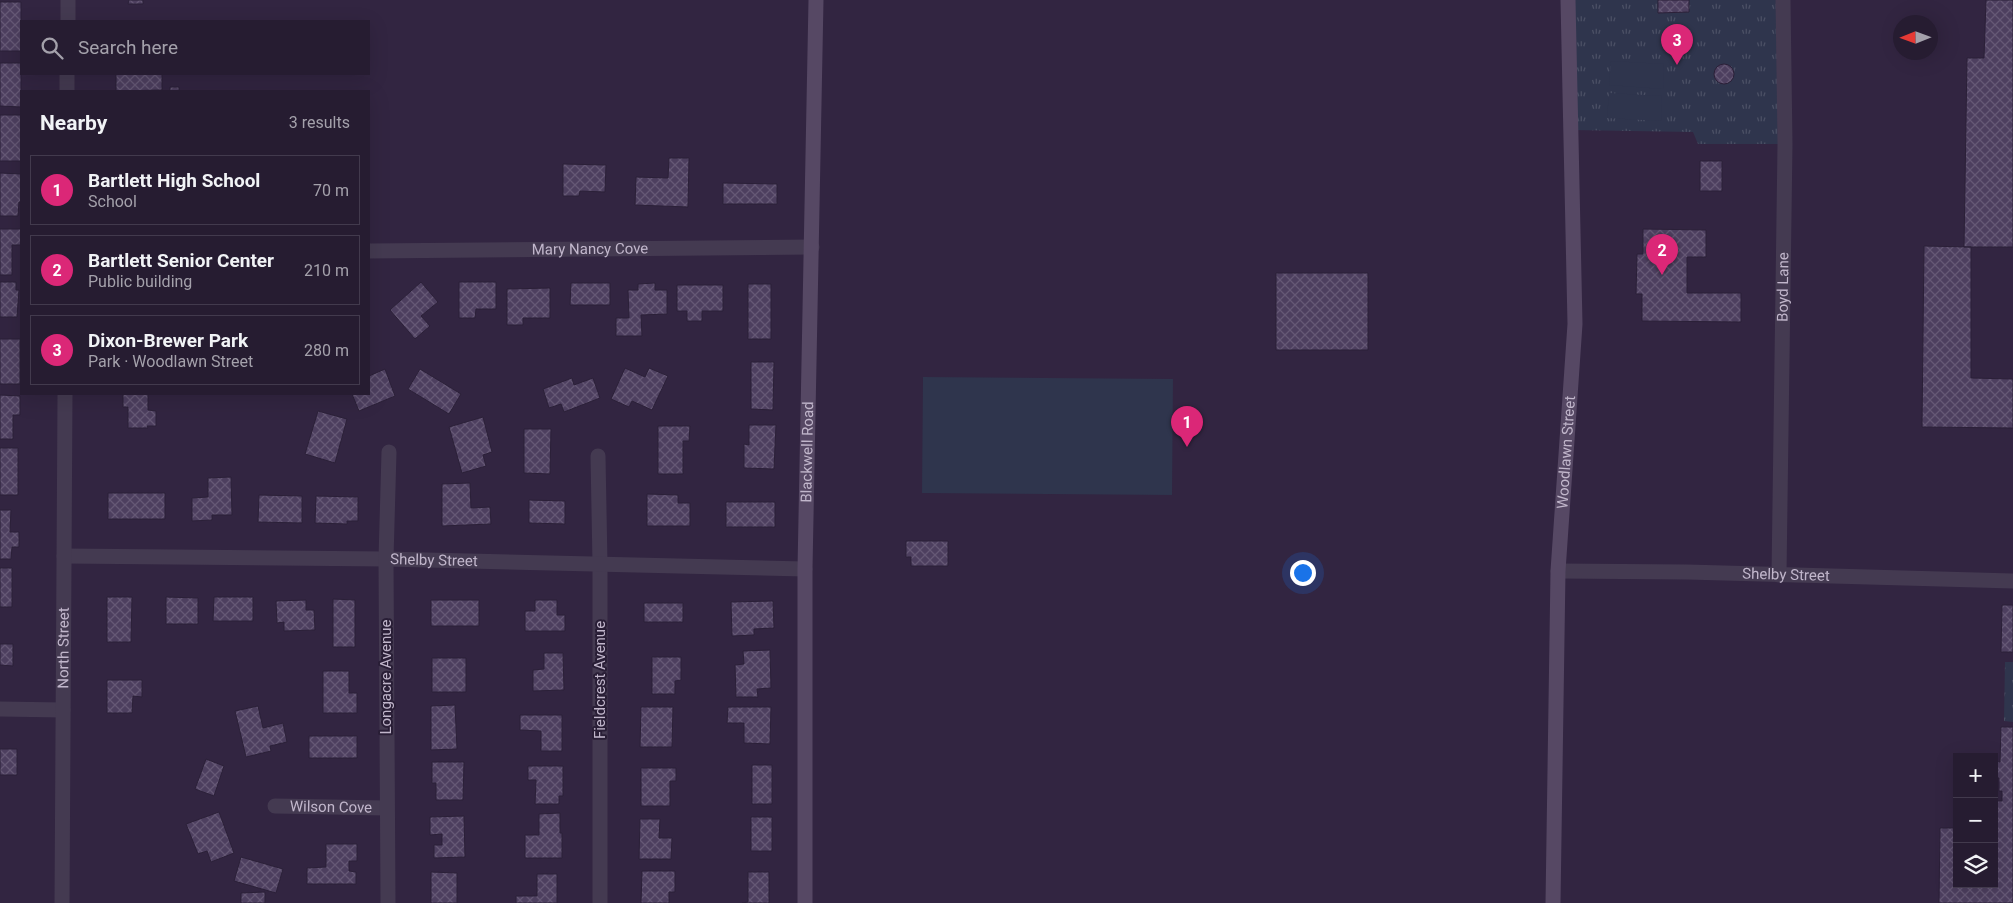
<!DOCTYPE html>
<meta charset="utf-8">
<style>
body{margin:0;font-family:Roboto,sans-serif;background:#2e2539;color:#f1f3f6}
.controls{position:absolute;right:15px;bottom:15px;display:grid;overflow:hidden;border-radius:0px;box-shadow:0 5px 20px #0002}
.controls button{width:45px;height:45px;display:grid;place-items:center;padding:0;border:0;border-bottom:1px solid #423a4d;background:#261c31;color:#f1f3f6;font:25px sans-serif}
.compass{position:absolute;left:1893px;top:15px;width:45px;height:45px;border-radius:50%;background:#261c31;box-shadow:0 5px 20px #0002;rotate:269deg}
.you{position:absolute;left:1302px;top:572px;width:18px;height:18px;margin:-12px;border:4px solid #fff;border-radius:50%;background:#1a73e8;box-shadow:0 0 0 8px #1a73e833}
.badge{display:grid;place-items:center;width:32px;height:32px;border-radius:50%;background:#db2777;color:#fff;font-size:16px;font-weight:700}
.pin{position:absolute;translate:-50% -41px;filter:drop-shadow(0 1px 2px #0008)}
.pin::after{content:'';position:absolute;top:26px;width:18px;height:15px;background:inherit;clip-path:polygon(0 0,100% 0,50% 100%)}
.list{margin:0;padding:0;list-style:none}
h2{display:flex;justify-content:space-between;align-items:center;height:65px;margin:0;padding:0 20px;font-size:21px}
h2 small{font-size:16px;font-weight:400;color:#a4a1ab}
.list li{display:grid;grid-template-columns:32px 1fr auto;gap:15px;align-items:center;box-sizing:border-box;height:70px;margin:0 10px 10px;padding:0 10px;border:1px solid #423a4d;border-radius:0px}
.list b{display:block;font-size:19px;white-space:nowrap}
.list p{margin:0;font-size:16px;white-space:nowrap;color:#a4a1ab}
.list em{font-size:16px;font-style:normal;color:#a4a1ab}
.icon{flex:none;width:28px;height:28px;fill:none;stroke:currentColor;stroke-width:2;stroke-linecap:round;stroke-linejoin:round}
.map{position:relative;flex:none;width:2013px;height:903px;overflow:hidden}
.search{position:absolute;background:#261c31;box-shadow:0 5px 20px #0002;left:20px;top:20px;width:350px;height:55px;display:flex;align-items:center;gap:12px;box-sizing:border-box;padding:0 18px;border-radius:0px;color:#a4a1ab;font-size:19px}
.panel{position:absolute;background:#261c31;box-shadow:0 5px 20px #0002;left:20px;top:90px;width:350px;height:305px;border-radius:0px}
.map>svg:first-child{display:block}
.grass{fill:url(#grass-tufts)}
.garden{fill:#2f354d}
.building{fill:url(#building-cross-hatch);stroke:#2b2038}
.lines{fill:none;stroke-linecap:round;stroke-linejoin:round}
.street{stroke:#443a51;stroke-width:15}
.secondary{stroke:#564864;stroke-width:15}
.labels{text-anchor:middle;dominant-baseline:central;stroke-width:4;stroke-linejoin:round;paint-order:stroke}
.street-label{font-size:15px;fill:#c1b6cb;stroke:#291e36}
</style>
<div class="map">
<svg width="2013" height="903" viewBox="0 0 2013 903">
<defs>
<pattern id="grass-tufts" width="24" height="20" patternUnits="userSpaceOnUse" patternTransform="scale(1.25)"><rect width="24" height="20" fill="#2f354d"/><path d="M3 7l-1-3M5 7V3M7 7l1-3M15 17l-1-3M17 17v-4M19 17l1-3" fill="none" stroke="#4b5065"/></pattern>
<pattern id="building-cross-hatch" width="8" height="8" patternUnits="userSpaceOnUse" patternTransform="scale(1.25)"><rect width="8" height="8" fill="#4d3f5f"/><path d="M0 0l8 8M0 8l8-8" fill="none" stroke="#655875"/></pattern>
</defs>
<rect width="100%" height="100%" fill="#322541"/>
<path class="grass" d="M1567,0H1783L1785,144H1698L1693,132L1572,130Z
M2005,662H2013V722L2004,721Z"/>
<path class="garden" d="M1611,61L1664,64L1663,89L1609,85Z
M1609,93L1662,96L1661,121L1607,118Z
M923,377L1173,379L1172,495L922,493Z"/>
<path class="building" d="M129,0H143V4H128Z
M1658,0H1689V12L1658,13Z
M1986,0H2013V247H1964L1967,58H1984Z
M0,2H21V51H0Z
M0,63H21V107L0,106Z
M1714 74a10 10 0 1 1 20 0a10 10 0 1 1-20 0Z
M116,74H162V90L116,91Z
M170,87H179V91H170Z
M0,115H21V161H0Z
M669,158H689L688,207L635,205L636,177L668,178Z
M1700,161H1722V191H1700Z
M563,164L606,165L605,192L580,191L579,196H563Z
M0,173L21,174V202H19L18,216H0Z
M723,183L777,184V204H723Z
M0,229H21V245H12V275H0Z
M1643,229L1706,230V257H1687V293H1741V322L1642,321V294H1636L1637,254H1643Z
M1924,246L1971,247V378L2013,379V428L1922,427Z
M1276,273H1368V350H1276Z
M0,282H16V290H19L17,317H0Z
M421,282L438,302L421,316L430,326L415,339L390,310Z
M459,282H496V309H476L475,318H459Z
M571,283H610V305H570Z
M655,283V290H667V314L641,315L642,336H616V318H629L628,290H638V284Z
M748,284H771V339H748Z
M677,285H723V311H702V321H687V311H677Z
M550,288V318H523V325H507V289Z
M0,339H20V384H0Z
M751,362H774L773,410L751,409Z
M625,368L645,377L649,368L668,376L652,410L632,401L629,407L611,399Z
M385,369L395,396L359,411L352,394H369V376Z
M420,369L461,394L449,414L408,389Z
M572,378L574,385L593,378L600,398L564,412L561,404L549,408L543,389Z
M123,394H148V410L156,411V426H147L148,428H128V407H123Z
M0,395L20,396V415H13V439H0Z
M318,411L347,419L335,463L305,454Z
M483,417L492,452L483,455L486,466L462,473L449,427Z
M749,425H776L774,469L744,468V444L749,445Z
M658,426H690L689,441H683V474H658Z
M524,429H551L550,474L524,473Z
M0,448H18V495H0Z
M231,477L232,515H212V520L192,521V498L208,497V478Z
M470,483L471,508L490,507L491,524L442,526V484Z
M108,493H165V519H108Z
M647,494L678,495V503H690V526H647Z
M259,495L302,496V523L258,522Z
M316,496L358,497V521H347V524L315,523Z
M529,500L565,501V524L529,523Z
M726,502H775V527H726Z
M0,510H11L10,532H19V547H12L11,559H0Z
M906,541H948V566H911V557H906Z
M0,568H12V607H0Z
M107,597H132L131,642H107Z
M166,597L198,598V624H166Z
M214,597H253V621H213Z
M333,599L355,600V647H333Z
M306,600V610H314L315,630L284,631V622L277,623L276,601Z
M431,600H479V626H431Z
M535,600H557V615H565V631H525V611H535Z
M773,601L774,628L754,629V635L732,636L731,602Z
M644,603H683V622H644Z
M2002,605H2013V652H2001Z
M0,644H13V666L0,665Z
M770,650L771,688L757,689L758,697H736L735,665L744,664L743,651Z
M544,653H563L564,690L533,691V670L544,669Z
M652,657H681V680L675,681V694H652Z
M432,658H466V692H432Z
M323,671H349V693H357V713H323Z
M107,680H142V697L133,696L132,713H107Z
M455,705L457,749L431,750V706Z
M258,706L263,728L283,723L287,742L270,746L271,751L246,757L235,711Z
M641,707H673L672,747H640Z
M728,707H771L770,744L744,743V723H727Z
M520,715H562V751H541V731L520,730Z
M2001,727H2013V903H1939L1940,828H1957V884H1994V801H2002V791H1999V778L1994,777V761L2000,762Z
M309,736H357V758H309Z
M0,749H17V775H0Z
M206,759L224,766L214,796L195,789Z
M432,762H464L463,800H436V783H432Z
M752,765H772V804H752Z
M528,766H563V796H559V804H535L536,780H528Z
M641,768H676V781H670V806H641Z
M219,812L234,853L211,862L207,851L198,854L186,824Z
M560,813V833H562V858H525V835H539V814Z
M464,816L465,857L434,858V845H442V834L430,835V817Z
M751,817H772V851H751Z
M640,819H660L659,838H672L671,859H639Z
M326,844H357V861H349V871L356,872V884H307V868L326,867Z
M241,857L283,869L276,893L234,881Z
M642,871H675V892H669V903H641Z
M431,872L457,873V903H431Z
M748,872H769V903H742L748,902Z
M537,874H557V903H516V896H537Z
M265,892V903H241V893Z"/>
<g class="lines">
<g class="street">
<path d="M68,21V0"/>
<path d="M67,91V74"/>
<path id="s1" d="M369,251L812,247"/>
<path d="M598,456L600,564V903"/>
<path id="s2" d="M64,556L386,559L805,569"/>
<path id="s3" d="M1558,571L1687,572L2013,581"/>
<path id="s4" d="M1779,575L1785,144L1783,0"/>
<path d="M0,709L63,710"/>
<path id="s5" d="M275,806L386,808"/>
<path id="s6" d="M62,903L65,394"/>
<path d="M388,903L386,559L389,452"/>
</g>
<g class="secondary">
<path id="s7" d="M805,903V569L816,0"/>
<path id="s8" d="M1553,903L1558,571L1575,324L1568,0"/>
</g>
</g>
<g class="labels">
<g class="street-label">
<text stroke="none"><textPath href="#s1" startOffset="221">Mary Nancy Cove</textPath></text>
<text stroke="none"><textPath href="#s4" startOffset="288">Boyd Lane</textPath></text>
<text stroke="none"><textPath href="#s7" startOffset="451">Blackwell Road</textPath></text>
<text stroke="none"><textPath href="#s8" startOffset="451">Woodlawn Street</textPath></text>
<text stroke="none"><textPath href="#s2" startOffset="370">Shelby Street</textPath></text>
<text stroke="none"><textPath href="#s3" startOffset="228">Shelby Street</textPath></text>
<text stroke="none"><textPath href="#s6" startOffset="255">North Street</textPath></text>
<text transform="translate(386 677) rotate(-90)">Longacre Avenue</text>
<text transform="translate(600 680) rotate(-90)">Fieldcrest Avenue</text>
<text stroke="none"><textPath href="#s5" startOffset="56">Wilson Cove</textPath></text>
</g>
</g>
</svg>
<div class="controls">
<button>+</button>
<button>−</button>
<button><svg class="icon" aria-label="layers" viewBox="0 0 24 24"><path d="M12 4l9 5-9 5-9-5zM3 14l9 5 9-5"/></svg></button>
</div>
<svg class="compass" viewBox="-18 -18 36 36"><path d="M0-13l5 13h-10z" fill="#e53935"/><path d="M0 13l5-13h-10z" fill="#a4a1ab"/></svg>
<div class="you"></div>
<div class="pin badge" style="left:1187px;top:447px">1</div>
<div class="pin badge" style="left:1662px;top:275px">2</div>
<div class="pin badge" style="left:1677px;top:65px">3</div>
<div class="search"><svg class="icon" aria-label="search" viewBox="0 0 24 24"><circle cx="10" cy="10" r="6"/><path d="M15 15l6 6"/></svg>Search here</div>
<section class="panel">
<h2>Nearby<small>3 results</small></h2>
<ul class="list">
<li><span class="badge">1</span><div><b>Bartlett High School</b><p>School</p></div><em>70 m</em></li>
<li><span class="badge">2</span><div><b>Bartlett Senior Center</b><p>Public building</p></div><em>210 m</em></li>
<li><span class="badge">3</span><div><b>Dixon-Brewer Park</b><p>Park · Woodlawn Street</p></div><em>280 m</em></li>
</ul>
</section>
</div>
